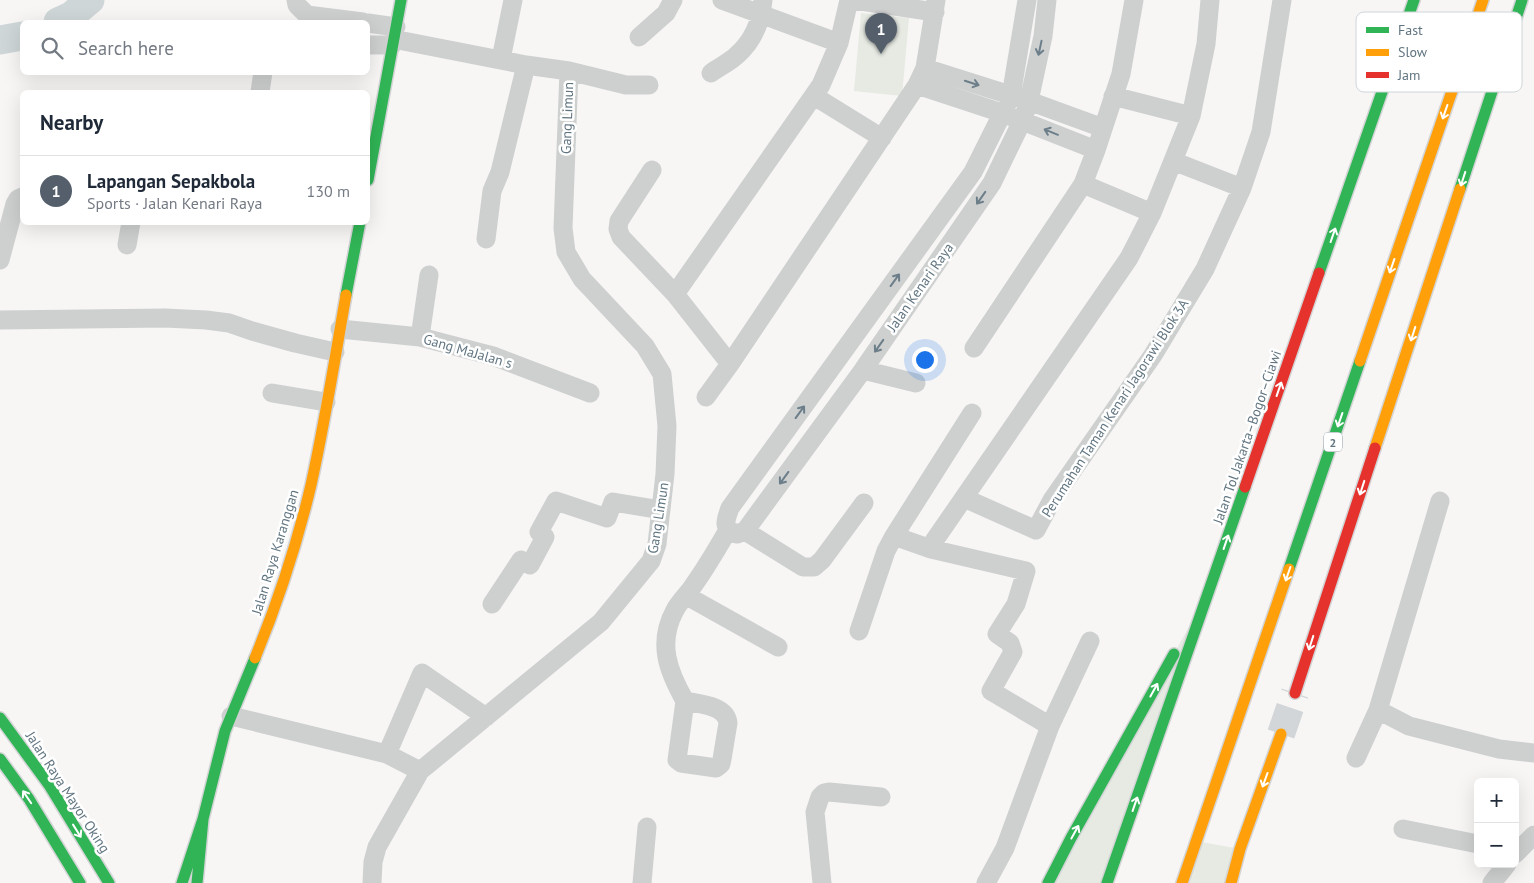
<!DOCTYPE html>
<meta charset="utf-8">
<style>
body{margin:0;font-family:"PT Sans",sans-serif;background:#f2f2f3;color:#1f2937}
.controls{position:absolute;right:15px;bottom:15px;display:grid;overflow:hidden;border-radius:8px;box-shadow:0 5px 20px #0002}
.controls button{width:45px;height:45px;display:grid;place-items:center;padding:0;border:0;border-bottom:1px solid #e0e1e3;background:#fff;color:#1f2937;font:25px sans-serif}
.you{position:absolute;left:924px;top:359px;width:18px;height:18px;margin:-12px;border:4px solid #fff;border-radius:50%;background:#1a73e8;box-shadow:0 0 0 8px #1a73e833}
.badge{display:grid;place-items:center;width:32px;height:32px;border-radius:50%;background:#555f6b;color:#fff;font-size:16px;font-weight:700}
.pin{position:absolute;translate:-50% -41px;filter:drop-shadow(0 1px 2px #0008)}
.pin::after{content:'';position:absolute;top:26px;width:18px;height:15px;background:inherit;clip-path:polygon(0 0,100% 0,50% 100%)}
.list{margin:0;padding:0;list-style:none}
h2{display:flex;justify-content:space-between;align-items:center;height:65px;margin:0;padding:0 20px;font-size:21px}
h2 small{font-size:16px;font-weight:400;color:#747a83}
.list li{display:grid;grid-template-columns:32px 1fr auto;gap:15px;align-items:center;box-sizing:border-box;height:70px;padding:0 20px;border-top:1px solid #e0e1e3}
.list b{display:block;font-size:19px;white-space:nowrap}
.list p{margin:0;font-size:16px;white-space:nowrap;color:#747a83}
.list em{font-size:16px;font-style:normal;color:#747a83}
.icon{flex:none;width:28px;height:28px;fill:none;stroke:currentColor;stroke-width:2;stroke-linecap:round;stroke-linejoin:round}
.map{position:relative;flex:none;width:1534px;height:883px;overflow:hidden}
.search{position:absolute;background:#fff;box-shadow:0 5px 20px #0002;left:20px;top:20px;width:350px;height:55px;display:flex;align-items:center;gap:12px;box-sizing:border-box;padding:0 18px;border-radius:8px;color:#747a83;font-size:19px}
.panel{position:absolute;background:#fff;box-shadow:0 5px 20px #0002;left:20px;top:90px;width:350px;height:135px;border-radius:8px}
.map>svg:first-child{display:block}
.green{fill:#e6eae3}
.lines{fill:none;stroke-linecap:round;stroke-linejoin:round}
.river{stroke:#ced6d8;stroke-width:29}
.highway-tunnel{stroke:#d2d6d8;stroke-width:28;stroke-dasharray:28 14;stroke-linecap:butt}
.fast-casing{stroke:#d3d4d5;stroke-width:14}
.slow-casing{stroke:#d3d4d5;stroke-width:14}
.jam-casing{stroke:#d3d4d5;stroke-width:14}
.street{stroke:#ced0d0;stroke-width:19}
.fast{stroke:#30b455;stroke-width:11}
.slow{stroke:#ff9f0a;stroke-width:11}
.jam{stroke:#e5322d;stroke-width:11}
.oneway{stroke:#6c7e89}
.oneway2{stroke:#fff}
.labels{text-anchor:middle;dominant-baseline:central;stroke-width:5;stroke-linejoin:round;paint-order:stroke}
.shield{fill:#fff;stroke:#909ea7;stroke-width:1}
.shield-label{font-size:12px;font-weight:bold;fill:#617581}
.street-label{font-size:14px;fill:#617581;stroke:#fff}
.key{fill:#fff;stroke:#d0d6d9;stroke-width:1}
.key-label{font-size:14px;fill:#617581}
</style>
<div class="map">
<svg width="1534" height="883" viewBox="0 0 1534 883">
<rect width="100%" height="100%" fill="#f7f6f5"/>
<path class="green" d="M861,13L909,18L902,96L854,91Z
M1210,588L1108,883H1049Z
M1196,841L1240,849L1231,883H1182Z"/>
<g class="lines">
<path class="river" d="M58,22L71,16L90,0
M0,40L22,36"/>
<path class="highway-tunnel" d="M1281,734L1295,693"/>
<g class="fast-casing">
<path id="fast" d="M368,180L401,0
M1460,189L1522,0
M1319,273L1414,0
M346,295L360,222
M1289,569L1360,361
M0,718L49,785L109,883
M0,759L29,799L80,883
M182,883L203,819
M197,883L203,819L225,731L255,658
M1048,883L1071,838L1174,654
M1107,883L1245,487"/>
</g>
<g class="slow-casing">
<path id="slow" d="M1360,361L1483,0
M1375,448L1460,189
M255,658C278,602 297,544 311,485C325,422 335,358 346,295
M1182,883L1289,569
M1231,883L1240,849L1281,734"/>
</g>
<g class="jam-casing">
<path id="jam" d="M1245,487L1319,273
M1295,693L1375,448"/>
</g>
<path class="street" d="M296,0L297,5L307,15L363,22
M722,0L839,43
M854,0L935,12
M1027,0L1011,96L973,172L730,508C725,521 722,529 737,534L745,531L863,370L992,183L1022,121L1029,101L1043,36L1047,0
M368,23L396,27
M639,37L666,13L673,0
M393,39L526,65L569,71L626,85H649
M368,45H392
M501,59L513,0
M925,68L1029,101L1103,128
M711,73C719,67 730,62 737,55C753,41 761,21 763,0
M917,85L1002,113L1096,150
M260,92L263,72
M814,96L882,138
M1113,96L1191,116
M1173,161L1242,188
M652,170L619,221L618,229L621,237L675,294L730,364
M1083,184L1152,213
M486,239L492,191L500,172L526,65
M127,245L131,222
M0,260L15,204L18,199L22,197
M675,294L821,85L839,43L849,0
M0,320L165,318L206,320L229,323L252,331L295,343L335,352
M340,329L420,337L493,356L590,393
M420,337L429,275
M974,348L1083,184L1096,150L1121,74L1134,0
M863,370L916,383
M272,393L326,402
M706,397L730,364L917,85L925,68L936,0
M964,498L1036,530L1052,500L1153,355L1205,269L1242,188L1261,132L1282,0
M745,531L803,567H814L822,560L864,503
M894,536L972,413
M932,544L1129,258L1152,213L1191,116L1206,44L1210,0
M687,596L778,647
M492,604L521,560L530,565L545,537L539,532L556,501L607,518L613,502L661,510
M859,631L886,551L894,536L931,549L1026,571L1016,604L997,634L1010,643L1013,652L991,691L1050,726
M685,701C699,704 726,705 728,723L722,759L721,764L716,768L681,763L677,760Z
M685,701C668,671 657,643 675,610C679,602 688,594 693,586C706,568 717,549 728,530
M1378,710L1409,726L1499,749L1534,753
M231,716L387,754L420,771
M387,754L422,673L486,717
M1356,758L1378,710L1440,501
M1403,829L1478,844
M1515,854L1534,835
M372,883L373,862L377,847L420,771L601,622L651,561L657,544L665,474L667,426L662,374L645,346L582,279L566,252L563,228L569,71
M642,883L647,827
M822,883L815,812L820,797L824,793L829,792L881,797
M986,883L1005,848L1050,726L1090,641
M1492,883L1507,864"/>
<use href="#fast" class="fast"/>
<use href="#slow" class="slow"/>
<use href="#jam" class="jam"/>
</g>
<defs><path id="oneway-shaft" d="M-6 0H5M1.5-3L5.5 0L1.5 3" fill="none" stroke-width="1.6" stroke-linecap="round" stroke-linejoin="round" transform="scale(1.25)"/></defs>
<g class="oneway">
<use href="#oneway-shaft" transform="translate(1040 48) rotate(102)"/>
<use href="#oneway-shaft" transform="translate(972 83) rotate(18)"/>
<use href="#oneway-shaft" transform="translate(1051 132) rotate(-158)"/>
<use href="#oneway-shaft" transform="translate(981 198) rotate(125)"/>
<use href="#oneway-shaft" transform="translate(895 280) rotate(-54)"/>
<use href="#oneway-shaft" transform="translate(879 346) rotate(125)"/>
<use href="#oneway-shaft" transform="translate(800 412) rotate(-54)"/>
<use href="#oneway-shaft" transform="translate(784 478) rotate(126)"/>
</g>
<g class="oneway2">
<use href="#oneway-shaft" transform="translate(1445 112) rotate(109)"/>
<use href="#oneway-shaft" transform="translate(1463 179) rotate(108)"/>
<use href="#oneway-shaft" transform="translate(1333 235) rotate(-71)"/>
<use href="#oneway-shaft" transform="translate(1392 266) rotate(109)"/>
<use href="#oneway-shaft" transform="translate(1413 334) rotate(108)"/>
<use href="#oneway-shaft" transform="translate(1279 389) rotate(-71)"/>
<use href="#oneway-shaft" transform="translate(1340 420) rotate(109)"/>
<use href="#oneway-shaft" transform="translate(1362 488) rotate(108)"/>
<use href="#oneway-shaft" transform="translate(1226 542) rotate(-71)"/>
<use href="#oneway-shaft" transform="translate(1288 574) rotate(109)"/>
<use href="#oneway-shaft" transform="translate(1311 643) rotate(108)"/>
<use href="#oneway-shaft" transform="translate(1154 690) rotate(-61)"/>
<use href="#oneway-shaft" transform="translate(1265 780) rotate(110)"/>
<use href="#oneway-shaft" transform="translate(27 797) rotate(-124)"/>
<use href="#oneway-shaft" transform="translate(1135 804) rotate(-71)"/>
<use href="#oneway-shaft" transform="translate(77 831) rotate(58)"/>
<use href="#oneway-shaft" transform="translate(1075 832) rotate(-61)"/>
</g>
<g class="labels">
<rect class="shield" x="1324" y="432.5" width="18" height="19" rx="4"/>
<g class="shield-label">
<text x="1333" y="442">2</text>
</g>
<g class="street-label">
<text transform="translate(567 118) rotate(-88)">Gang Limun</text>
<text transform="translate(920 287) rotate(-55)">Jalan Kenari Raya</text>
<text transform="translate(468 351) rotate(16)">Gang MaJalan s</text>
<text transform="translate(1115 408) rotate(-57)">Perumahan Taman Kenari Jagorawi Blok 3A</text>
<text transform="translate(1247 437) rotate(-71)">Jalan Tol Jakarta–Bogor–Ciawi</text>
<text transform="translate(658 518) rotate(-81)">Gang Limun</text>
<text transform="translate(275 552) rotate(-73)">Jalan Raya Karanggan</text>
<text transform="translate(68 792) rotate(57)">Jalan Raya Mayor Oking</text>
</g>
</g>
<rect x="1356" y="12" width="166" height="80" rx="8" class="key"/>
<rect x="1366" y="27" width="23" height="6" fill="#30b455"/>
<rect x="1366" y="49" width="23" height="7" fill="#ff9f0a"/>
<rect x="1366" y="72" width="23" height="6" fill="#e5322d"/>
<g class="key-label">
<text x="1398" y="35">Fast</text>
<text x="1398" y="57">Slow</text>
<text x="1398" y="80">Jam</text>
</g>
</svg>
<div class="controls">
<button>+</button>
<button>−</button>
</div>
<div class="you"></div>
<div class="pin badge" style="left:881px;top:54px">1</div>
<div class="search"><svg class="icon" aria-label="search" viewBox="0 0 24 24"><circle cx="10" cy="10" r="6"/><path d="M15 15l6 6"/></svg>Search here</div>
<section class="panel">
<h2>Nearby<small></small></h2>
<ul class="list">
<li><span class="badge">1</span><div><b>Lapangan Sepakbola</b><p>Sports · Jalan Kenari Raya</p></div><em>130 m</em></li>
</ul>
</section>
</div>
